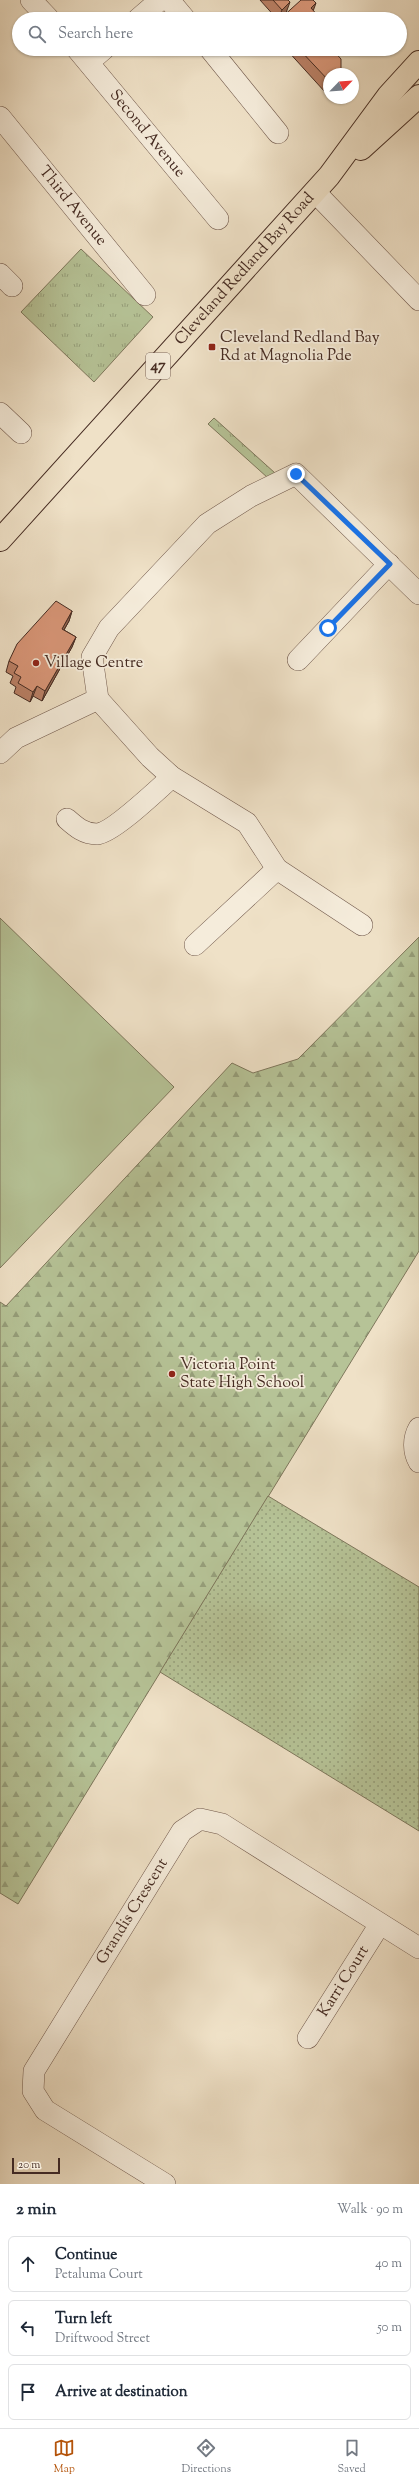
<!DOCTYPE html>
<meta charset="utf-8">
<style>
body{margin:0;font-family:"Sorts Mill Goudy",serif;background:#f2f2f3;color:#1f2937}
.compass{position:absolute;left:323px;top:68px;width:36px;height:36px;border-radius:50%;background:#fff;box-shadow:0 1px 3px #0004;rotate:65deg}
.scale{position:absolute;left:12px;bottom:10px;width:48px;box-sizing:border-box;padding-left:4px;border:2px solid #452b22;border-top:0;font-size:11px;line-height:14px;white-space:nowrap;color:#452b22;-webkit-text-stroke:3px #f5ecdb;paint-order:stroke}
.stop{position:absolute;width:12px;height:12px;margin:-9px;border:3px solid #1a73e8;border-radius:50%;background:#fff}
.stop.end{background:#1a73e8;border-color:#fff;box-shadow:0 1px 4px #0008}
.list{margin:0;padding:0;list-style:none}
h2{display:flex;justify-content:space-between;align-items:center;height:52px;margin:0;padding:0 16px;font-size:17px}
h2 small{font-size:13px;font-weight:400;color:#747a83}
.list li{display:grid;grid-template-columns:26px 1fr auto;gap:12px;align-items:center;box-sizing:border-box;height:56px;margin:0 8px 8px;padding:0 8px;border:1px solid #e0e1e3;border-radius:6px}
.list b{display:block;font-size:15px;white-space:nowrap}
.list p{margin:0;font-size:13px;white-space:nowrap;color:#747a83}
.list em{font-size:13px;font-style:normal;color:#747a83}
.icon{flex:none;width:22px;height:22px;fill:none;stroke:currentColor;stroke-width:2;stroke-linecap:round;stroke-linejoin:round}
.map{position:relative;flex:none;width:419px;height:2184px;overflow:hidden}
.search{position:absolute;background:#fff;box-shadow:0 1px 3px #0004;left:12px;right:12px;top:12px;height:44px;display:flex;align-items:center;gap:10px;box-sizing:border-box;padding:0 14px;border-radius:22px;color:#747a83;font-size:15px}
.sheet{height:244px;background:#fff}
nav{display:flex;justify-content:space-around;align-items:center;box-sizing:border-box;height:56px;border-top:1px solid #e0e1e3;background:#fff;font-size:11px;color:#747a83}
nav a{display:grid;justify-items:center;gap:2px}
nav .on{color:#b45309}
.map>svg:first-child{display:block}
.grass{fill:url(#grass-tufts);stroke:#7e775c}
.forest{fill:url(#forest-firs);stroke:#7e775c}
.park{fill:url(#park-dots);stroke:#7e775c}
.pitch{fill:#b6c397;stroke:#7e775c}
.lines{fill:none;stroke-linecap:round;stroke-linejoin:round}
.minor-casing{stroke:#70584b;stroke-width:22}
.highway-casing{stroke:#452b22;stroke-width:24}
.minor{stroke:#f5ecdb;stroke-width:21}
.highway{stroke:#efe1c7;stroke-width:22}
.wall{fill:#bb8167;stroke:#452b22}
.shaded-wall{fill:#986954;stroke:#452b22}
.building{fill:#d99678;stroke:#452b22}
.route{stroke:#1a73e8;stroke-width:5}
.poi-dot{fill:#8f2418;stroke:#f5ecdb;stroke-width:1.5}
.labels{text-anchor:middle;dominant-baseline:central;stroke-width:3.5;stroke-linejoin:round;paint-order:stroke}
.shield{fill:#f5ecdb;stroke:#7a655a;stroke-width:1}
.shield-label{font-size:15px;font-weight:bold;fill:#452b22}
.street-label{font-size:16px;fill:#452b22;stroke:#f5ecdb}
.poi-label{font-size:16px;fill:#452b22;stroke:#f5ecdb;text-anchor:start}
</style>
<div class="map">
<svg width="419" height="2184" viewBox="0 0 419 2184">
<defs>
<pattern id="grass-tufts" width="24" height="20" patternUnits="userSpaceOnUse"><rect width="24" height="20" fill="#b6c397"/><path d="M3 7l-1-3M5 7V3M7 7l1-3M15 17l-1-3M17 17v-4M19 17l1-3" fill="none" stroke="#969f7b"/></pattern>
<pattern id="forest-firs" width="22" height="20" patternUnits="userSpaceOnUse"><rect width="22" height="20" fill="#b6c397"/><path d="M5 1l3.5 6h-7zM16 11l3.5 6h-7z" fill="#969f7b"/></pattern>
<pattern id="park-dots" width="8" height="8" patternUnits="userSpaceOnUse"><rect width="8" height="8" fill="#b6c397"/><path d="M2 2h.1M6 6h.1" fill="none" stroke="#969f7b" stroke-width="1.8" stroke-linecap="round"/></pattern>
</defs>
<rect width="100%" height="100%" fill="#efe1c7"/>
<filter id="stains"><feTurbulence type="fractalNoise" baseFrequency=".005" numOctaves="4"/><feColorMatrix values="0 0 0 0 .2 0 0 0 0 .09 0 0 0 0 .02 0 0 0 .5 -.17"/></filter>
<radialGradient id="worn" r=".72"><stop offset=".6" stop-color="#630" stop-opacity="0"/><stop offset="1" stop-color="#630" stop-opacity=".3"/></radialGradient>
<path class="grass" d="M81,249L153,317L94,382L21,312Z
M214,418L275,473L268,478L208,424Z"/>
<path class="forest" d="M419,937V1251L18,1904L0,1893V1302L6,1306L232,1063L253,1073L298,1059Z"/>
<path class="park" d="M268,1496L419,1587V1831L160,1672Z"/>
<path class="pitch" d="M0,918L174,1087L0,1268Z"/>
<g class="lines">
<g class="minor-casing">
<g id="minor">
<path d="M31,0L49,19"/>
<path d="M169,0L185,19"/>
<path d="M138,19L160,0"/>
<path id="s1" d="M77,49L218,219"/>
<path d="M210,49L278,133"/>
<path d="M89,62L104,49"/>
<path id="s2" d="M0,117L145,295"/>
<path d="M315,192L419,300"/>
<path d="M0,274L12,286"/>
<path d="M0,413L21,433"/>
<path d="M298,660L389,564"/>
<path d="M0,753L16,738L98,699"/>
<path d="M67,819C76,827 84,834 97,834C113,833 158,789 172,777"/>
<path d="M362,925L277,869L247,823L172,777L150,757L98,699L92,657L109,628L207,524L251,496L296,474L419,594"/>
<path d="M195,945L277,869"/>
<path d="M419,1428C413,1438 413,1452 419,1462"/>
<path id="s3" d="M308,2038L380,1924"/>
<path id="s4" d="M165,2184L45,2110L33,2091L34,2071L182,1831L200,1819L222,1824L419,1948"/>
</g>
</g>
<g class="highway-casing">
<g id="highway">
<path d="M361,149L419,96"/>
<path id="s5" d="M0,540L329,176L388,96L419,62"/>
</g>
</g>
<use href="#minor" class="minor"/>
<use href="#highway" class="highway"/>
</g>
<path class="wall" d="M260,0H288L286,13L279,19H277Z
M286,49H332L329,74V88L325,92Z
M72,611L69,621L64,630L76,637L72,647L42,701L33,696L30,702L14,693L16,687L10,683L13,676L6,672L9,661Z"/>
<path class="shaded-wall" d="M290,2L286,13L278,19L282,10Z
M316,3L312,14L311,8Z
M329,81V88L325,92Z
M72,611L69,621L58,640L62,629Z
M76,637L72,647L42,701L45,691Z
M37,686L33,696L30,702L33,692Z"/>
<path class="building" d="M273,0H288L290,2L282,10Z
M301,0H313L316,3L311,8L321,19H280Z
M299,49H332L341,59V70L337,74H329V81Z
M56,601L72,611L62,629L76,637L45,691L37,686L33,692L18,683L21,677L14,673L18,666L9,661L17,644Z"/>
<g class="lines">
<path class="route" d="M296,474L390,564L328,628"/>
</g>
<g class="poi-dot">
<rect x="208" y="343" width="8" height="8" rx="2"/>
<circle cx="36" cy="663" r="4"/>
<circle cx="172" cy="1374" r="4"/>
</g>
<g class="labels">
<rect class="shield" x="146" y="353" width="24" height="26" rx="3"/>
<g class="shield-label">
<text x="158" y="366">47</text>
</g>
<g class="street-label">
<text stroke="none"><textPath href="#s1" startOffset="110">Second Avenue</textPath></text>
<text stroke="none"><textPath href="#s2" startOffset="115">Third Avenue</textPath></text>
<text stroke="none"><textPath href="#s5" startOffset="365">Cleveland Redland Bay Road</textPath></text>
<text stroke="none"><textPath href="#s4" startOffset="371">Grandis Crescent</textPath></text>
<text stroke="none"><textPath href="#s3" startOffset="67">Karri Court</textPath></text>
</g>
<g class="poi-label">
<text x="220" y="338">Cleveland Redland Bay<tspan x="220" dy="18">Rd at Magnolia Pde</tspan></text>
<text x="44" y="663">Village Centre</text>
<text x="180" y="1365">Victoria Point<tspan x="180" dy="18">State High School</tspan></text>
</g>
</g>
<rect width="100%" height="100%" filter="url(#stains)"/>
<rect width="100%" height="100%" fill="url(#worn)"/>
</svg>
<svg class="compass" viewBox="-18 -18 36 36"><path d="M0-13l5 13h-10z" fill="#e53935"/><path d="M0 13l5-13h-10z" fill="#747a83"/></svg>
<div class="scale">20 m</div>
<div class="stop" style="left:328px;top:628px"></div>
<div class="stop end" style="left:296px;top:474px"></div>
<div class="search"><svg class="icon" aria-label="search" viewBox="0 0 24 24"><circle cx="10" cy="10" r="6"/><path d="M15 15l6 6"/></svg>Search here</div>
</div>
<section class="sheet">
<h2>2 min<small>Walk · 90 m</small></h2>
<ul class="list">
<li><svg class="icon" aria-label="ahead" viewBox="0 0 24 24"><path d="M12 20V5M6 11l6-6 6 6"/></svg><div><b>Continue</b><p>Petaluma Court</p></div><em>40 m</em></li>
<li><svg class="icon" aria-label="left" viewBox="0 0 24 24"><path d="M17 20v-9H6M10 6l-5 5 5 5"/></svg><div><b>Turn left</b><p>Driftwood Street</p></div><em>50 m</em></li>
<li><svg class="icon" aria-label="arrive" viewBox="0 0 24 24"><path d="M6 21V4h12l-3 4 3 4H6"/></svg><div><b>Arrive at destination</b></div></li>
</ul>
</section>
<nav>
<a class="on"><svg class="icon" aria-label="map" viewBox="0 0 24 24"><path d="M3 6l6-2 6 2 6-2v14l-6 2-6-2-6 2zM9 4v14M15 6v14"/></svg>Map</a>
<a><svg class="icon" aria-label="directions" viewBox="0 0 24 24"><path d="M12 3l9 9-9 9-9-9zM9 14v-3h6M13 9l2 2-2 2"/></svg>Directions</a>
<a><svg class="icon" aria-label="saved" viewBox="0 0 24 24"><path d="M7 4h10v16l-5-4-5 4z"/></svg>Saved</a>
</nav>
